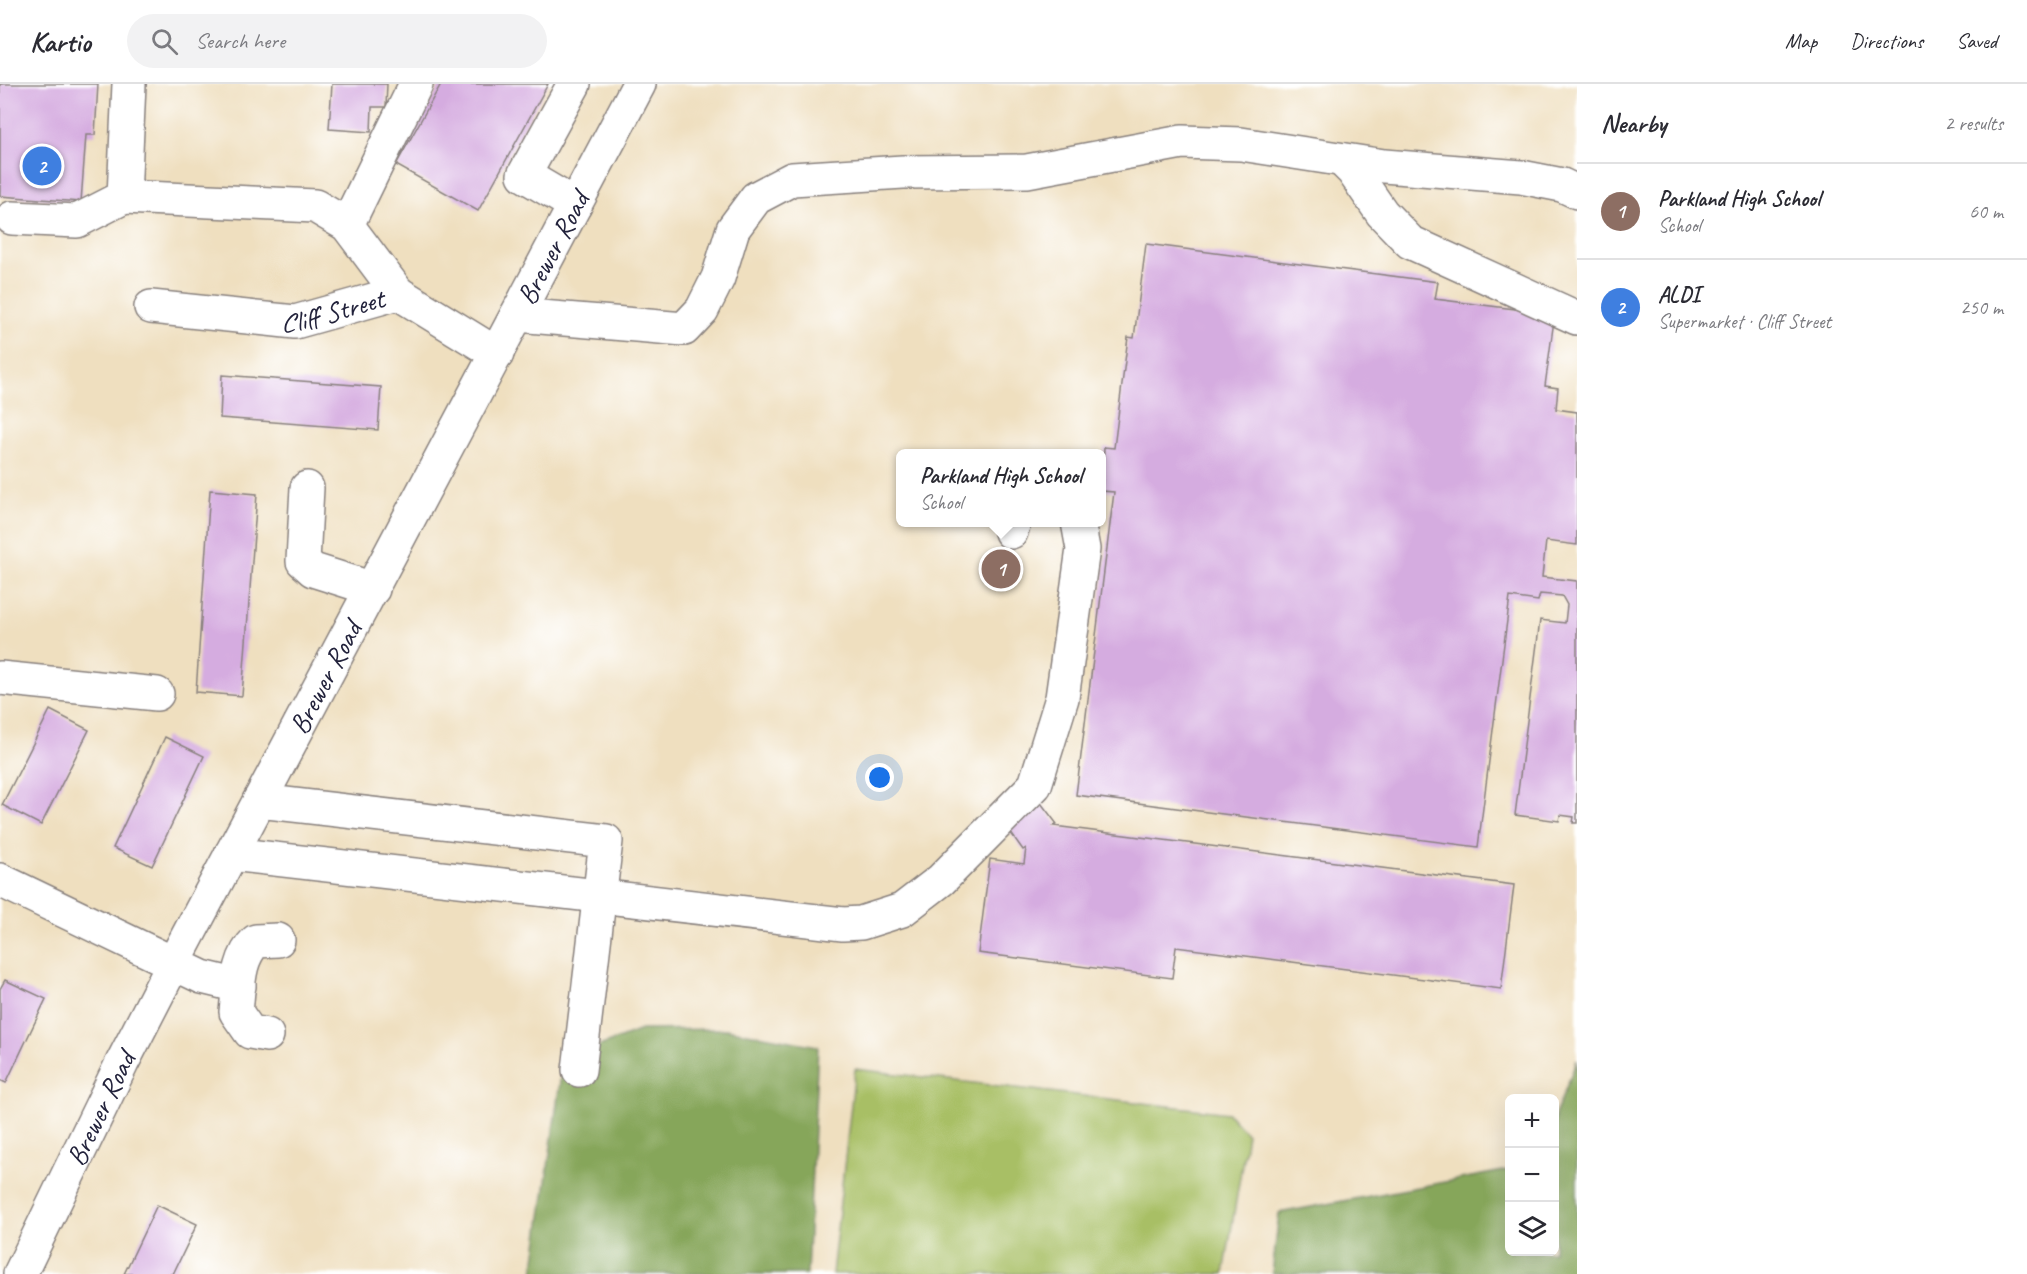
<!DOCTYPE html>
<meta charset="utf-8">
<style>
body{margin:0;font-family:Caveat,sans-serif;background:#f2f2f3;color:#2b2b33}
.controls{position:absolute;right:18px;bottom:18px;display:grid;overflow:hidden;border-radius:9px;box-shadow:0 6px 24px #0002}
.controls button{width:54px;height:54px;display:grid;place-items:center;padding:0;border:0;border-bottom:2px solid #e1e1e2;background:#fff;color:#2b2b33;font:30px sans-serif}
.you{position:absolute;left:880px;top:694px;width:21px;height:21px;margin:-15px;border:4px solid #fff;border-radius:50%;background:#1a73e8;box-shadow:0 0 0 9px #1a73e833}
.badge{display:grid;place-items:center;width:39px;height:39px;border-radius:50%;background:#111827;color:#fff;font-size:20px;font-weight:700}
.pin{position:absolute;translate:-50% -50%;border:3px solid #fff;box-shadow:0 2px 6px #0006}
.popup{position:absolute;left:896px;top:365px;width:210px;height:78px;box-sizing:border-box;display:grid;place-content:center;border-radius:9px;background:#fff;filter:drop-shadow(0 2px 4px #0005);font-size:20px;white-space:nowrap;color:#7c7c81}
.popup b{font-size:22px;color:#2b2b33}
.popup::after{content:'';position:absolute;left:50%;top:100%;margin-left:-12px;border:12px solid transparent;border-top-color:#fff}
.list{margin:0;padding:0;list-style:none}
h2{display:flex;justify-content:space-between;align-items:center;height:78px;margin:0;padding:0 24px;font-size:26px}
h2 small{font-size:20px;font-weight:400;color:#7c7c81}
.list li{display:grid;grid-template-columns:39px 1fr auto;gap:18px;align-items:center;box-sizing:border-box;height:96px;padding:0 24px;border-top:2px solid #e1e1e2}
.list b{display:block;font-size:22px;white-space:nowrap}
.list p{margin:0;font-size:20px;white-space:nowrap;color:#7c7c81}
.list em{font-size:20px;font-style:normal;color:#7c7c81}
.icon{flex:none;width:33px;height:33px;fill:none;stroke:currentColor;stroke-width:2;stroke-linecap:round;stroke-linejoin:round}
.map{position:relative;flex:none;width:1577px;height:1190px;overflow:hidden}
header{display:flex;align-items:center;gap:36px;box-sizing:border-box;height:84px;padding:0 30px;background:#fff;border-bottom:2px solid #e1e1e2}
header strong{font-size:28px}
nav{display:flex;gap:33px;margin-inline-start:auto;font-size:21px}
.search{width:420px;height:54px;background:#f2f2f3;display:flex;align-items:center;gap:15px;box-sizing:border-box;padding:0 21px;border-radius:33px;color:#7c7c81;font-size:22px}
main{display:flex}
aside{flex:1;background:#fff}
.map>svg:first-child{display:block}
.green{fill:#a8bf65;stroke:#657050;stroke-width:1.5}
.forest{fill:#86a65a;stroke:#54644a;stroke-width:1.5}
.building{fill:#d5ace0}
.lines{fill:none;stroke-linecap:round;stroke-linejoin:round}
.minor-casing{stroke:#88807d;stroke-width:36}
.minor{stroke:#fff;stroke-width:33}
.labels{text-anchor:middle;dominant-baseline:central;stroke-width:6;stroke-linejoin:round;paint-order:stroke}
.street-label{font-size:28px;fill:#22223b;stroke:#fff}
</style>
<header>
<strong>Kartio</strong>
<div class="search"><svg class="icon" aria-label="search" viewBox="0 0 24 24"><circle cx="10" cy="10" r="6"/><path d="M15 15l6 6"/></svg>Search here</div>
<nav><a>Map</a><a>Directions</a><a>Saved</a></nav>
</header>
<main>
<div class="map">
<svg width="1577" height="1190" viewBox="0 0 1577 1190">
<rect width="100%" height="100%" fill="#fff"/>
<filter id="ink" filterUnits="userSpaceOnUse"><feTurbulence type="fractalNoise" baseFrequency=".0167" numOctaves="2"/><feDisplacementMap in="SourceGraphic" scale="12" xChannelSelector="R" yChannelSelector="G"/><feConvolveMatrix kernelMatrix="1 2 1 2 8 2 1 2 1" color-interpolation-filters="sRGB"/></filter>
<filter id="wash" filterUnits="userSpaceOnUse"><feTurbulence type="fractalNoise" baseFrequency=".008" numOctaves="4" result="noise"/><feDisplacementMap in="SourceGraphic" scale="24" xChannelSelector="R" yChannelSelector="G"/><feGaussianBlur stdDeviation="1.35" result="paint"/><feColorMatrix in="noise" values="0 0 0 0 0 0 0 0 0 0 0 0 0 0 0 0 0 1.4 0 .05"/><feComposite in="paint" operator="in"/></filter>
<g filter="url(#wash)">
<rect width="100%" height="100%" fill="#efdfbf"/>
<path class="green" d="M855,985L1228,1029L1247,1050L1224,1190H832Z"/>
<path class="forest" d="M726,945L818,962L807,1190H533L563,976L641,946Z
M1577,976V1190H1272L1279,1129L1509,1086L1510,1168H1554L1555,1031Z"/>
<g id="blocks">
<path class="building" d="M0,0H98L95,51H86L81,118L0,112Z
M332,0H387L386,23H372L371,48L329,45Z
M441,0H548L478,127L396,81Z
M1146,160L1438,198L1435,215L1540,228L1554,236L1545,302L1558,304L1556,325L1577,328V461L1546,457L1542,493L1577,497V739H1573L1574,733L1560,731L1559,737L1515,731L1540,536L1565,539L1567,521L1562,512L1540,510L1538,517L1510,513L1478,763L1076,711L1114,408L1102,407L1104,363L1114,364L1128,253L1134,254Z
M222,291L381,303L378,346L220,334Z
M210,406L257,410L242,612L196,608Z
M50,626L89,646L41,741L2,721Z
M165,653L204,672L152,782L113,764Z
M1041,719L1057,740L1054,742L1514,801L1501,905L1176,863L1172,894L978,869L990,775L1024,780L1026,764L1023,766L1008,745Z
M5,896L46,915L6,999L0,996V905Z
M157,1121L197,1140L173,1190H124Z"/>
</g>
</g>
<g filter="url(#ink)">
<use href="#blocks" fill-opacity="0" stroke="#88807d" stroke-width="1.5"/>
<g class="lines">
<g class="minor-casing">
<g id="minor">
<path d="M574,0L524,91L575,121"/>
<path d="M1342,76L1353,87L1382,129L1410,158L1577,234"/>
<path d="M124,113L315,122L347,141L398,209"/>
<path d="M12,134L77,137L124,113L129,0"/>
<path d="M347,141L416,0"/>
<path id="s1" d="M151,223L295,238L398,209L497,270"/>
<path d="M517,231L684,245L702,226L718,194L733,145L756,114L792,95L903,88L1027,87L1182,58L1241,60L1384,82L1521,93L1562,101L1577,108"/>
<path d="M307,404L303,477L313,486L373,505"/>
<path d="M1011,448L1014,438"/>
<path d="M0,594L157,610"/>
<path d="M259,717L606,757L579,986"/>
<path d="M231,770L843,840L861,839L902,826L941,796L1035,701L1062,614L1083,465L1078,438"/>
<path d="M0,796L202,893L239,902"/>
<path d="M267,951L250,948L236,928C239,903 237,875 256,857L278,856"/>
<path id="s2" d="M20,1190L122,979L173,880L639,0"/>
</g>
</g>
<use href="#minor" class="minor"/>
</g>
</g>
<g class="labels">
<g class="street-label">
<text stroke="none"><textPath href="#s2" startOffset="1156">Brewer Road</textPath></text>
<text stroke="none"><textPath href="#s1" startOffset="184">Cliff Street</textPath></text>
<text stroke="none"><textPath href="#s2" startOffset="670">Brewer Road</textPath></text>
<text stroke="none"><textPath href="#s2" startOffset="184">Brewer Road</textPath></text>
</g>
</g>
</svg>
<div class="controls">
<button>+</button>
<button>−</button>
<button><svg class="icon" aria-label="layers" viewBox="0 0 24 24"><path d="M12 4l9 5-9 5-9-5zM3 14l9 5 9-5"/></svg></button>
</div>
<div class="you"></div>
<div class="pin badge" style="left:1001px;top:485px;background:#8d6e63">1</div>
<div class="popup"><b>Parkland High School</b>School</div>
<div class="pin badge" style="left:42px;top:82px;background:#3f7fe0">2</div>
</div>
<aside>
<h2>Nearby<small>2 results</small></h2>
<ul class="list">
<li><span class="badge" style="background:#8d6e63">1</span><div><b>Parkland High School</b><p>School</p></div><em>60 m</em></li>
<li><span class="badge" style="background:#3f7fe0">2</span><div><b>ALDI</b><p>Supermarket · Cliff Street</p></div><em>250 m</em></li>
</ul>
</aside>
</main>
